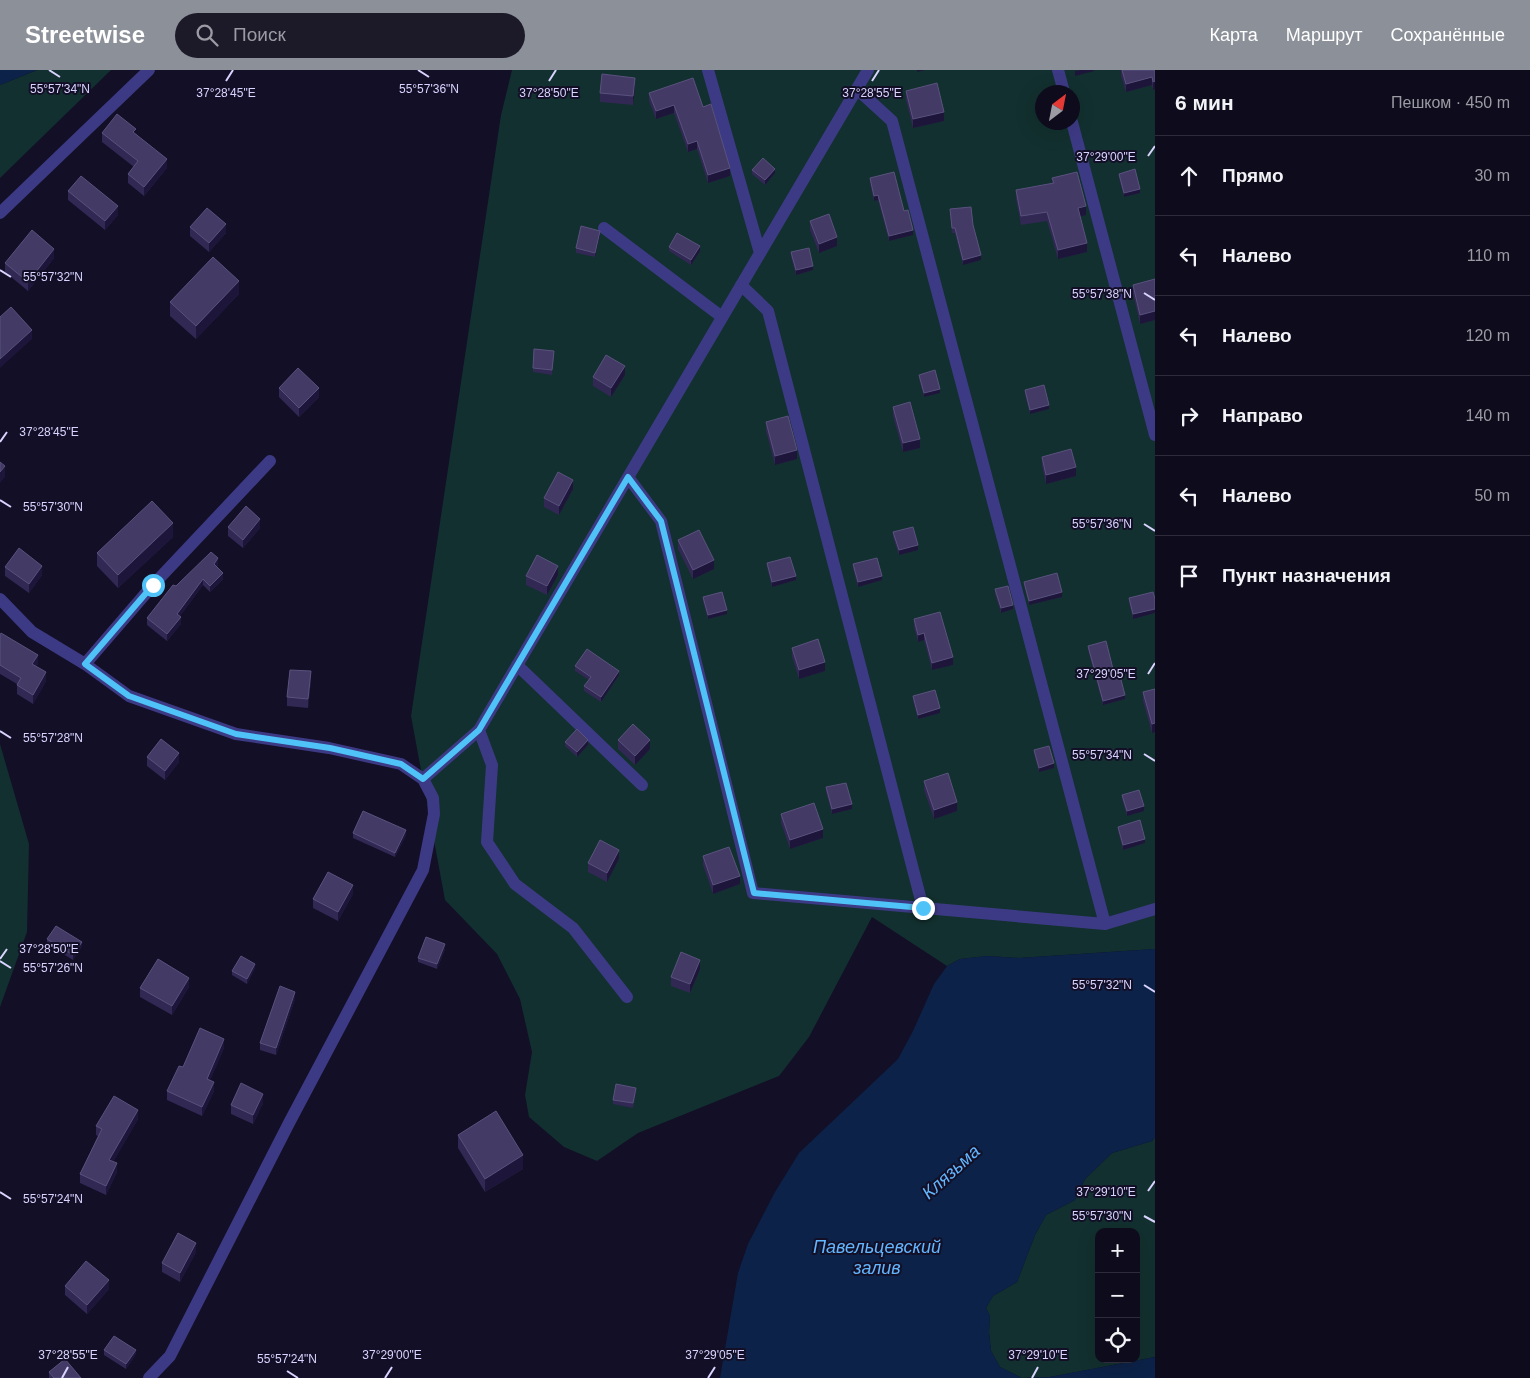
<!DOCTYPE html>
<html lang="ru">
<meta charset="utf-8">
<style>
body{margin:0;font-family:Helvetica,sans-serif;background:#1c1929;color:#f1f3f6}
.controls{position:absolute;right:15px;bottom:15px;display:grid;overflow:hidden;border-radius:10px;box-shadow:0 5px 20px #0002}
.controls button{width:45px;height:45px;display:grid;place-items:center;padding:0;border:0;border-bottom:1px solid #2e2b3b;background:#0e0b1c;color:#f1f3f6;font:25px sans-serif}
.compass{position:absolute;left:1035px;top:15px;width:45px;height:45px;border-radius:50%;background:#0e0b1c;box-shadow:0 5px 20px #0002;rotate:32deg}
.stop{position:absolute;width:15px;height:15px;margin:-11px;border:4px solid #4fc3f7;border-radius:50%;background:#fff}
.stop.end{background:#4fc3f7;border-color:#fff;box-shadow:0 1px 5px #0008}
.list{margin:0;padding:0;list-style:none}
h2{display:flex;justify-content:space-between;align-items:center;height:65px;margin:0;padding:0 20px;font-size:21px}
h2 small{font-size:16px;font-weight:400;color:#9b9ba3}
.list li{display:grid;grid-template-columns:32px 1fr auto;gap:15px;align-items:center;box-sizing:border-box;height:80px;padding:0 20px;border-top:1px solid #2e2b3b}
.list b{display:block;font-size:19px;white-space:nowrap}
.list em{font-size:16px;font-style:normal;color:#9b9ba3}
.icon{flex:none;width:28px;height:28px;fill:none;stroke:currentColor;stroke-width:2;stroke-linecap:round;stroke-linejoin:round}
.map{position:relative;flex:none;width:1155px;height:1308px;overflow:hidden}
header{display:flex;align-items:center;gap:30px;box-sizing:border-box;height:70px;padding:0 25px;background:#8c9099;color:#fff}
header strong{font-size:24px}
nav{display:flex;gap:28px;margin-inline-start:auto;font-size:18px}
.search{width:350px;height:45px;background:#1c1929;display:flex;align-items:center;gap:12px;box-sizing:border-box;padding:0 18px;border-radius:28px;color:#9b9ba3;font-size:19px}
main{display:flex}
aside{flex:1;background:#0e0b1c}
.map>svg:first-child{display:block}
.green{fill:#12302f;fill-rule:evenodd}
.water{fill:#0c2248}
.lines{fill:none;stroke-linecap:round;stroke-linejoin:round}
.minor{stroke:#3d3a85;stroke-width:12}
.wall{fill:#312854}
.shaded-wall{fill:#1d163a}
.building{fill:#433a66;stroke:#5a527e}
.route{stroke:#4fc3f7;stroke-width:6}
.ticks{fill:none;stroke:#d9d4ff;stroke-width:2}
.labels{text-anchor:middle;dominant-baseline:central;stroke-width:4;stroke-linejoin:round;paint-order:stroke}
.water-label{font-size:18px;font-style:italic;fill:#62b6ff;stroke:#130f26}
.ticks-label{font-size:12px;text-anchor:middle;fill:#d9d4ff;stroke:#130f26;stroke-width:4;stroke-linejoin:round;paint-order:stroke}
</style>
<header>
<strong>Streetwise</strong>
<div class="search"><svg class="icon" aria-label="search" viewBox="0 0 24 24"><circle cx="10" cy="10" r="6"/><path d="M15 15l6 6"/></svg>Поиск</div>
<nav><a>Карта</a><a>Маршрут</a><a>Сохранённые</a></nav>
</header>
<main>
<div class="map">
<svg width="1155" height="1308" viewBox="0 0 1155 1308">
<rect width="100%" height="100%" fill="#130f26"/>
<path class="green" d="M37,0H111L0,108V15Z
M512,0H1155V879L1019,888L987,886L960,889L947,896L872,847L809,967L779,1006L638,1063L597,1091L564,1077L529,1047L525,1025L532,982L520,929L497,884L445,830L411,646L501,45ZM1042,22H1072V52H1042Z
M0,674L29,774L27,862L0,937Z
M1155,1067V1287L1050,1307L1022,1308L1000,1297L991,1281L989,1262L990,1246L986,1238L993,1226L1017,1212L1035,1165L1046,1145L1075,1130L1085,1109L1112,1083L1152,1071ZM1099,1162H1136V1289H1099Z"/>
<path class="water" d="M0,0H37L0,15Z
M1155,879V1067L1152,1071L1112,1083L1085,1109L1075,1130L1046,1145L1035,1165L1017,1212L993,1226L986,1238L990,1246L989,1262L991,1281L1000,1297L1022,1308H720L738,1203L748,1174L775,1122L799,1083L898,989L913,961L934,914L947,896L960,889L987,886L1019,888Z
M1155,1287V1308H1024L1050,1307Z"/>
<g class="lines">
<path class="minor" d="M708,0L760,183
M1058,0L1064,22
M857,19L892,51L1105,854
M1072,52L1155,365
M0,143L149,0
M604,158L722,247
M741,215L768,241L923,838
M628,407L661,451L753,823L1105,854L1155,839
M0,529L32,562L85,594L129,626L236,664L329,678L401,694L423,709L479,660L868,0
M85,594L153,515L270,391
M517,595L642,715
M479,660L492,695L487,772L515,814L573,858L627,927
M149,1308L170,1286L289,1053L423,800L434,744L433,728L423,709"/>
</g>
<path class="wall" d="M1121,0H1155L1153,20L1152,15L1126,22L1121,6Z
M635,17L633,35L600,32V23Z
M906,21L944,51L913,58L906,30Z
M649,23L703,37L730,106L708,113L697,79L688,82L674,43L656,49L649,31Z
M102,63L136,64L167,98L144,126L128,113V104L134,97L102,72Z
M752,100L775,103L765,115L752,104Z
M1119,104L1140,123L1124,127L1119,108Z
M870,108L904,141L913,165L889,171L878,130L874,131L870,113Z
M1052,108L1086,145L1080,146L1087,182L1058,189L1047,151L1021,155L1016,129V120L1052,113Z
M68,121L118,145L105,160L68,130Z
M950,139L981,190L963,195L955,163H952Z
M810,151L837,176L819,183L810,160Z
M190,157L226,163L209,182L190,166Z
M600,165L595,187L576,183V178Z
M669,177L700,181L691,195L669,181Z
M791,182L813,200L796,205L791,187Z
M54,188L28,221L5,202V193Z
M1155,209V250L1140,254L1133,224V215Z
M239,224L196,269L170,246V232Z
M554,286L552,305L533,302V298Z
M625,305L611,327L593,316V307Z
M919,305L940,323L924,327L919,309Z
M279,318L319,327L299,347L279,327Z
M1025,320L1049,339L1030,344L1025,325Z
M893,337L920,378L903,382L893,346Z
M766,352L797,389L775,395L766,361Z
M1042,387L1076,406L1046,414L1042,396Z
M573,419L559,445L544,437V428Z
M228,457L260,458L243,478L228,466Z
M893,462L918,480L899,485L893,467Z
M173,467L118,518L97,496V483Z
M678,470L714,499L693,509L678,479Z
M767,493L796,510L772,517L767,497Z
M853,494L882,510L858,517L853,499Z
M218,495L217,497L223,509L210,522L203,515L180,546L181,554L167,571L147,555V548L176,516Z
M5,497L42,505L29,523L5,506Z
M558,505L547,525L526,515V506Z
M1024,512L1062,527L1029,535L1024,516Z
M995,519L1013,539L1001,543L995,524Z
M703,527L727,544L708,549L703,532Z
M1129,528L1155,529V543L1133,549L1129,532Z
M914,549L953,595L932,600L924,570L918,572L914,557Z
M0,565L38,594L36,596L46,611L33,634L17,624V614L0,604Z
M1088,576L1115,607L1125,629L1103,635L1088,580Z
M792,578L825,601L799,609L792,587Z
M575,596L619,605L601,632L584,621V616L589,610L575,601Z
M311,610L308,638L287,636V627Z
M1155,619V662L1152,663L1143,631V622Z
M913,626L940,643L918,649L913,631Z
M618,670L650,679L635,695L618,679Z
M565,672L588,675L577,687L565,676Z
M1034,680L1054,698L1039,702L1034,684Z
M147,687L179,692L165,710L147,696Z
M924,711L957,741L934,749L924,720Z
M826,717L852,739L832,744L826,722Z
M1122,725L1144,741L1127,746L1122,729Z
M781,744L823,768L790,779L781,753Z
M1118,757L1145,773L1123,780L1118,761Z
M353,763L406,765L395,787L353,768Z
M703,786L740,814L713,824L703,795Z
M619,789L607,812L588,802V793Z
M353,824L338,851L313,838V829Z
M47,869L82,876L73,890L47,874Z
M445,879L437,899L418,892V888Z
M255,898L247,914L232,905V901Z
M700,899L690,923L671,916V907Z
M189,917L172,945L140,927V918Z
M295,929L276,985L260,980V973Z
M224,978L210,1010L214,1021L202,1046L167,1030V1021L183,997Z
M636,1022L633,1038L613,1034V1030Z
M263,1033L253,1054L231,1044V1035Z
M138,1049L113,1092L117,1102L106,1125L80,1113V1104L98,1066L96,1065V1056Z
M458,1065L523,1099L485,1122L458,1078Z
M196,1182L180,1212L162,1202V1193Z
M65,1216L109,1219L87,1244L65,1225Z
M104,1280L136,1284L126,1299L104,1285Z
M49,1302L81,1308H49Z"/>
<path class="shaded-wall" d="M917,0H925L917,2Z
M1081,0H1094V1L1075,6V1Z
M1152,7V15L1126,22V14Z
M635,8V17L633,35V26Z
M1155,11V19L1153,20V12Z
M674,35V43L656,49V41Z
M944,42V51L913,58V49Z
M697,71V79L688,82V74Z
M167,89V98L144,126V117Z
M730,98V106L708,113V105Z
M775,99V103L765,115V110Z
M1140,119V123L1124,127V123Z
M878,125V130L874,131V126Z
M118,136V145L105,160V151Z
M1086,136V145L1078,147V138Z
M226,154V163L209,182V173Z
M913,160V165L889,171V166Z
M600,161V165L595,187V183Z
M837,167V176L819,183V174Z
M1087,173V182L1058,189V180Z
M700,176V181L691,195V190Z
M54,179V188L28,221V212Z
M981,185V190L963,195V190Z
M813,196V200L796,205V200Z
M239,211V224L196,269V256Z
M1155,241V250L1140,254V245Z
M32,260V269L0,298V289Z
M625,296V305L611,327V318Z
M319,318V327L299,347V338Z
M940,319V323L924,327V323Z
M1049,335V339L1030,344V340Z
M920,369V378L903,382V373Z
M797,380V389L775,395V386Z
M5,396V407L0,413V402Z
M1076,397V406L1046,414V405Z
M573,410V419L559,445V436Z
M260,449V458L243,478V470Z
M173,453V467L118,518V505Z
M918,475V480L899,485V480Z
M218,488V495L214,500V494Z
M714,490V499L693,509V500Z
M42,496V505L29,523V514Z
M558,496V505L547,525V516Z
M223,503V509L210,522V516Z
M796,506V510L772,517V512Z
M882,506V510L858,517V512Z
M203,509V515L177,550V544Z
M1062,522V527L1029,535V531Z
M1013,535V539L1001,543V538Z
M1155,539V543L1133,549V544Z
M727,540V544L708,549V545Z
M181,547V554L167,571V564Z
M924,563V570L918,572V565Z
M38,585V594L32,603V594Z
M953,587V595L932,600V593Z
M825,592V601L799,609V600Z
M311,601V610L308,638V629Z
M619,601V605L601,632V627Z
M46,602V611L33,634V625Z
M1125,625V629L1103,635V631Z
M940,638V643L918,649V645Z
M1155,653V662L1152,663V654Z
M588,670V675L577,687V682Z
M650,670V679L635,695V686Z
M179,683V692L165,710V701Z
M1054,693V698L1039,702V698Z
M957,732V741L934,749V740Z
M852,734V739L832,744V739Z
M1144,736V741L1127,746V741Z
M823,759V768L790,779V770Z
M406,760V765L395,787V783Z
M1145,769V773L1123,780V775Z
M619,780V789L607,812V803Z
M740,806V814L713,824V815Z
M353,815V824L338,851V842Z
M82,872V876L73,890V885Z
M445,874V879L437,899V894Z
M700,890V899L690,923V914Z
M255,894V898L247,914V909Z
M189,908V917L172,945V936Z
M295,922V929L276,985V978Z
M224,969V978L207,1018V1009Z
M214,1012V1021L202,1046V1037Z
M263,1024V1033L253,1054V1045Z
M138,1040V1049L109,1099V1090Z
M523,1085V1099L485,1122V1109Z
M117,1093V1102L106,1125V1116Z
M196,1173V1182L180,1212V1203Z
M109,1210V1219L87,1244V1235Z
M136,1280V1284L126,1299V1294Z"/>
<path class="building" d="M1122,0H1155V11L1153,12L1152,7L1126,14Z
M602,4L635,8L633,26L600,23Z
M693,8L703,37L711,34L730,98L708,105L697,71L688,74L674,35L656,41L649,23Z
M937,13L944,42L913,49L906,21Z
M117,44L136,59L133,62L167,89L144,117L128,104L138,91L102,63Z
M763,88L775,99L765,110L752,100Z
M1135,99L1140,119L1124,123L1119,104Z
M894,102L904,141L908,140L913,160L889,166L878,125L874,126L870,108Z
M1077,102L1086,136L1078,138L1087,173L1058,180L1047,142L1021,146L1016,120L1054,113L1052,108Z
M81,106L118,136L105,151L68,121Z
M971,137L973,155L981,185L963,190L955,158H952L950,139Z
M207,138L226,154L209,173L190,157Z
M829,144L837,167L819,174L810,151Z
M581,156L600,161L595,183L576,178Z
M32,160L54,179L28,212L5,193Z
M677,163L700,176L691,190L669,177Z
M809,178L813,196L796,200L791,182Z
M213,187L239,211L196,256L170,232Z
M1155,209V241L1140,245L1133,215Z
M11,237L32,260L0,289V247Z
M534,279L554,281L552,300L533,298Z
M606,285L625,296L611,318L593,307Z
M298,298L319,318L299,338L279,318Z
M935,300L940,319L924,323L919,305Z
M1044,315L1049,335L1030,340L1025,320Z
M910,332L920,369L903,373L893,337Z
M788,346L797,380L775,386L766,352Z
M1071,379L1076,397L1046,405L1042,387Z
M0,392L5,396L0,402Z
M558,402L573,410L559,436L544,428Z
M152,431L173,453L118,505L97,483Z
M246,436L260,449L243,470L228,457Z
M913,457L918,475L899,480L893,462Z
M699,460L714,490L693,500L678,470Z
M19,478L42,496L29,514L5,497Z
M211,482L218,488L214,494L223,503L210,516L203,509L177,544L181,547L167,564L147,548L173,515L176,516Z
M537,485L558,496L547,516L526,506Z
M790,487L796,506L772,512L767,493Z
M877,488L882,506L858,512L853,494Z
M1057,503L1062,522L1029,531L1024,512Z
M1008,516L1013,535L1001,538L995,519Z
M722,522L727,540L708,545L703,527Z
M1153,522L1155,529V539L1133,544L1129,528Z
M940,542L953,587L932,593L924,563L918,565L914,549Z
M1,563L38,585L32,594L46,602L33,625L17,615L21,608L0,595V565Z
M818,569L825,592L799,600L792,578Z
M1106,571L1115,607L1120,606L1125,625L1103,631L1088,576Z
M587,579L619,601L601,627L584,616L591,607L575,596Z
M290,600L311,601L308,629L287,627Z
M1155,619V653L1152,654L1143,622Z
M935,620L940,638L918,645L913,626Z
M633,654L650,670L635,686L618,670Z
M577,659L588,670L577,682L565,672Z
M161,669L179,683L165,701L147,687Z
M1049,676L1054,693L1039,698L1034,680Z
M948,703L957,732L934,740L924,711Z
M846,713L852,734L832,739L826,717Z
M1139,720L1144,736L1127,741L1122,725Z
M814,733L823,759L790,770L781,744Z
M363,741L406,760L395,783L353,763Z
M1140,750L1145,769L1123,775L1118,757Z
M600,770L619,780L607,803L588,793Z
M729,777L740,806L713,815L703,786Z
M328,802L353,815L338,842L313,829Z
M56,856L82,872L73,885L47,869Z
M426,867L445,874L437,894L418,888Z
M681,882L700,890L690,914L671,907Z
M241,886L255,894L247,909L232,901Z
M158,889L189,908L172,936L140,918Z
M280,916L295,922L276,978L260,973Z
M200,958L224,969L207,1009L214,1012L202,1037L167,1021L179,996L183,997Z
M241,1013L263,1024L253,1045L231,1035Z
M616,1014L636,1018L633,1033L613,1030Z
M114,1026L138,1040L109,1090L117,1093L106,1116L80,1104L102,1059L96,1056Z
M496,1041L523,1085L485,1109L458,1065Z
M178,1163L196,1173L180,1203L162,1193Z
M86,1191L109,1210L87,1235L65,1216Z
M114,1266L136,1280L126,1294L104,1280Z
M65,1289L81,1308H54L49,1302Z"/>
<g class="lines">
<path class="route" d="M153,515L85,594L129,626L236,664L330,678L401,694L423,709L479,660L628,407L661,451L754,823L923,838"/>
</g>
<path class="ticks" d="M49,0L60,7M418,0L429,7M226,11L233,0M549,11L556,0M872,11L879,0M1148,86L1155,76M0,200L11,207M1144,223L1155,230M0,372L7,362M0,430L11,437M1144,454L1155,461M1148,604L1155,593M0,661L11,668M1144,684L1155,691M0,889L7,879M0,891L11,898M1144,915L1155,922M1148,1121L1155,1111M0,1122L11,1129M1144,1146L1155,1152M287,1301L298,1308M62,1308L68,1297M385,1308L392,1297M708,1308L715,1297M1032,1308L1038,1297"/>
<g class="labels">
<g class="water-label">
<text transform="translate(951 1102) rotate(-42)">Клязьма</text>
<text x="877" y="1177">Павельцевский<tspan x="877" dy="21">залив</tspan></text>
</g>
</g>
<g class="ticks-label">
<text x="60" y="23">55°57'34"N</text>
<text x="429" y="23">55°57'36"N</text>
<text x="549" y="27">37°28'50"E</text>
<text x="226" y="27">37°28'45"E</text>
<text x="872" y="27">37°28'55"E</text>
<text x="1106" y="91">37°29'00"E</text>
<text x="53" y="211">55°57'32"N</text>
<text x="1102" y="228">55°57'38"N</text>
<text x="49" y="366">37°28'45"E</text>
<text x="53" y="441">55°57'30"N</text>
<text x="1102" y="458">55°57'36"N</text>
<text x="1106" y="608">37°29'05"E</text>
<text x="53" y="672">55°57'28"N</text>
<text x="1102" y="689">55°57'34"N</text>
<text x="49" y="883">37°28'50"E</text>
<text x="53" y="902">55°57'26"N</text>
<text x="1102" y="919">55°57'32"N</text>
<text x="1106" y="1126">37°29'10"E</text>
<text x="53" y="1133">55°57'24"N</text>
<text x="1102" y="1150">55°57'30"N</text>
<text x="68" y="1289">37°28'55"E</text>
<text x="392" y="1289">37°29'00"E</text>
<text x="715" y="1289">37°29'05"E</text>
<text x="1038" y="1289">37°29'10"E</text>
<text x="287" y="1293">55°57'24"N</text>
</g>
</svg>
<div class="controls">
<button>+</button>
<button>−</button>
<button><svg class="icon" aria-label="locate" viewBox="0 0 24 24"><circle cx="12" cy="12" r="6"/><path d="M12 2v4M12 18v4M2 12h4M18 12h4"/></svg></button>
</div>
<svg class="compass" viewBox="-18 -18 36 36"><path d="M0-13l5 13h-10z" fill="#e53935"/><path d="M0 13l5-13h-10z" fill="#9b9ba3"/></svg>
<div class="stop" style="left:153px;top:515px"></div>
<div class="stop end" style="left:923px;top:838px"></div>
</div>
<aside>
<h2>6 мин<small>Пешком · 450 m</small></h2>
<ul class="list">
<li><svg class="icon" aria-label="ahead" viewBox="0 0 24 24"><path d="M12 20V5M6 11l6-6 6 6"/></svg><div><b>Прямо</b></div><em>30 m</em></li>
<li><svg class="icon" aria-label="left" viewBox="0 0 24 24"><path d="M17 20v-9H6M10 6l-5 5 5 5"/></svg><div><b>Налево</b></div><em>110 m</em></li>
<li><svg class="icon" aria-label="left" viewBox="0 0 24 24"><path d="M17 20v-9H6M10 6l-5 5 5 5"/></svg><div><b>Налево</b></div><em>120 m</em></li>
<li><svg class="icon" aria-label="right" viewBox="0 0 24 24"><path d="M7 20v-9h11M14 6l5 5-5 5"/></svg><div><b>Направо</b></div><em>140 m</em></li>
<li><svg class="icon" aria-label="left" viewBox="0 0 24 24"><path d="M17 20v-9H6M10 6l-5 5 5 5"/></svg><div><b>Налево</b></div><em>50 m</em></li>
<li><svg class="icon" aria-label="arrive" viewBox="0 0 24 24"><path d="M6 21V4h12l-3 4 3 4H6"/></svg><div><b>Пункт назначения</b></div></li>
</ul>
</aside>
</main>
